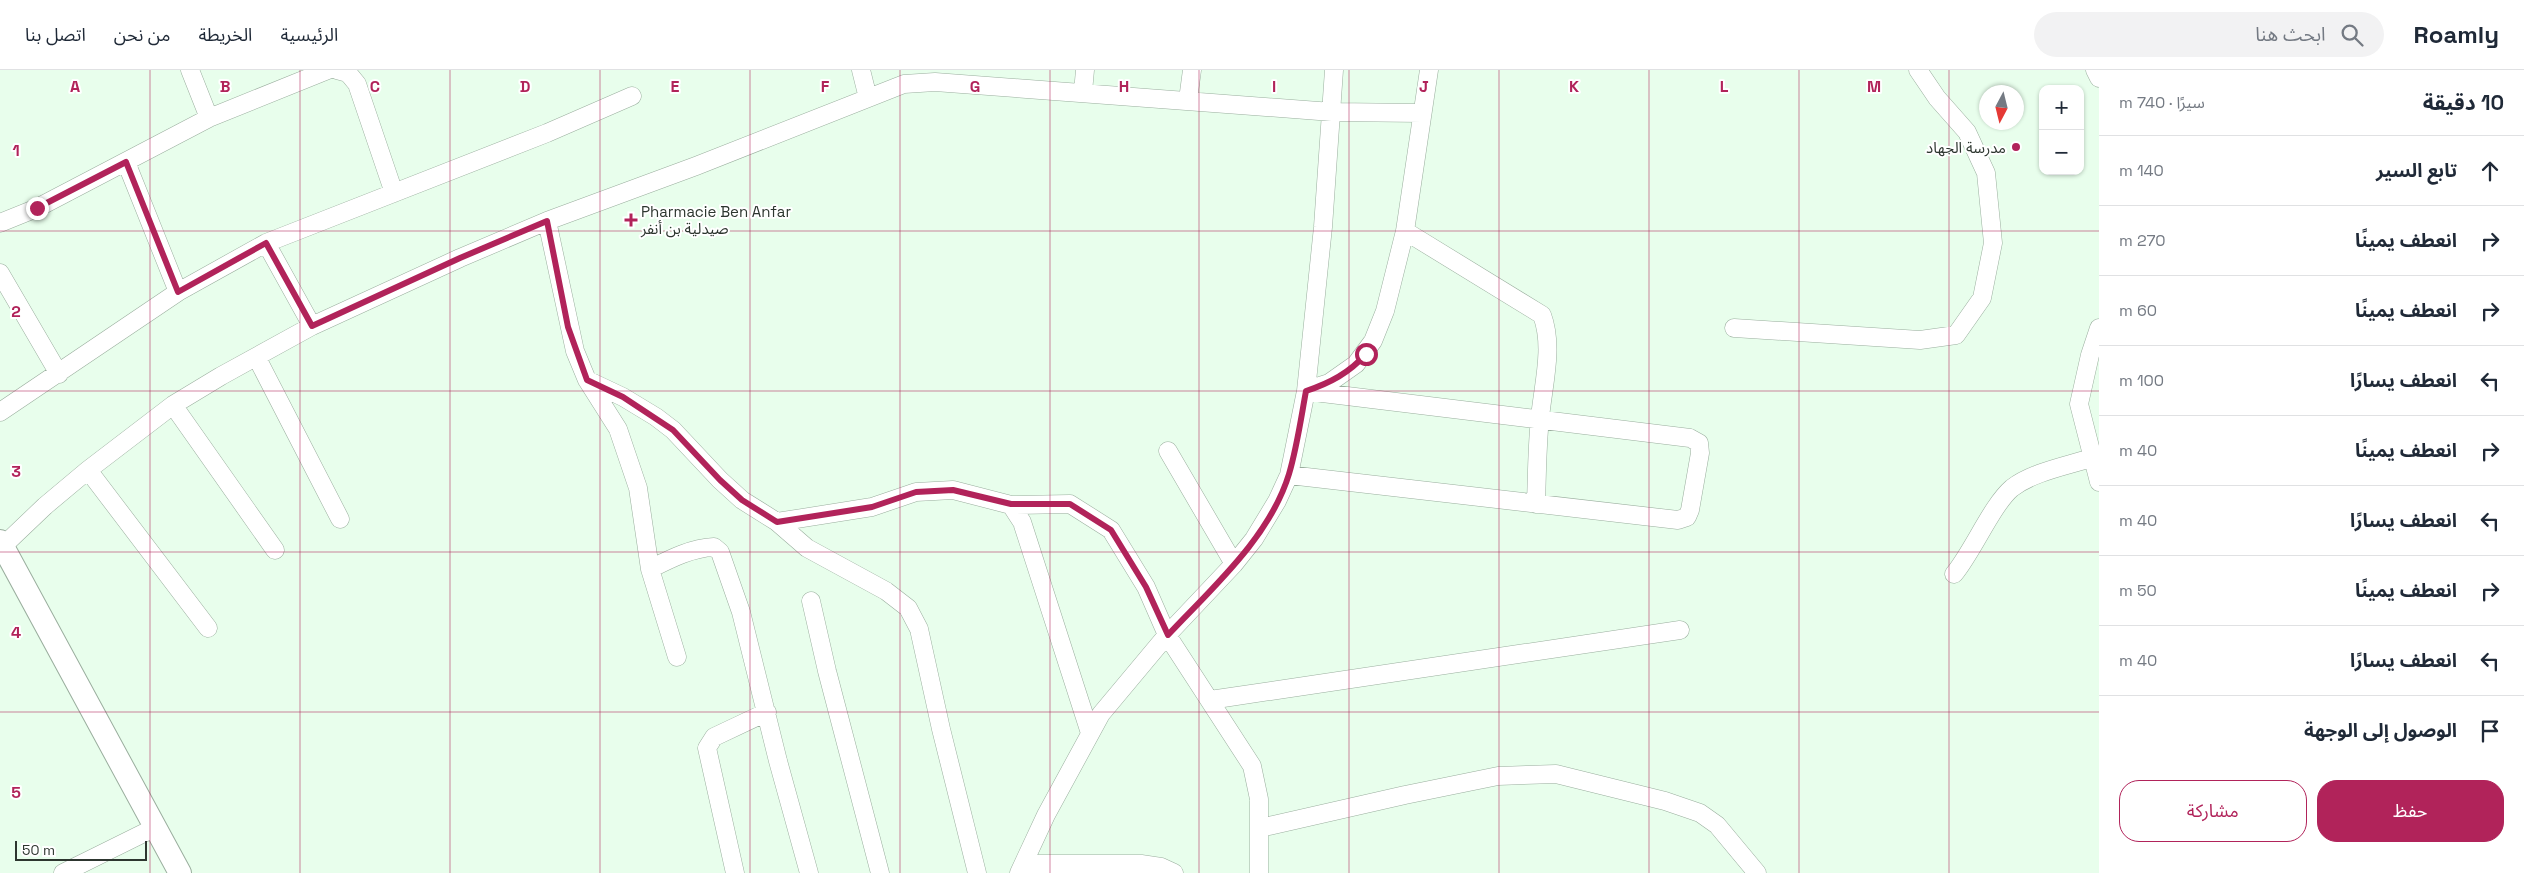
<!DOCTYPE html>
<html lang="ar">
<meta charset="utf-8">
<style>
body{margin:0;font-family:"Space Grotesk","Noto Sans Arabic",sans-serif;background:#f2f2f3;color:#1f2937;direction:rtl}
.controls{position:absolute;right:15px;top:15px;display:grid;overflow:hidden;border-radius:10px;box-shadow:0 1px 4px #0004}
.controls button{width:45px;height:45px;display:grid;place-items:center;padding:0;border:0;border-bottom:1px solid #e0e1e3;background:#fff;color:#1f2937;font:25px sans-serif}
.compass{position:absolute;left:1979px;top:15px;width:45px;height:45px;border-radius:50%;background:#fff;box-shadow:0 1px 4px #0004;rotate:187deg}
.scale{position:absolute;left:15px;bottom:12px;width:132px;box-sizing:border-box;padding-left:5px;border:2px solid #2d362f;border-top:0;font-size:14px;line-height:18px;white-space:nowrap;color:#2d362f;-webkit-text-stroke:4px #fff;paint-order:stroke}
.stop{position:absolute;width:15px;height:15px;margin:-11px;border:4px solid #b1235a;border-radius:50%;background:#fff}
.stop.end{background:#b1235a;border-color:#fff;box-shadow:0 1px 5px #0008}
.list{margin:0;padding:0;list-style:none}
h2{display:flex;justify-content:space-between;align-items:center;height:65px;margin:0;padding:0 20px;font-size:21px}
h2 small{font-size:16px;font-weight:400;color:#747a83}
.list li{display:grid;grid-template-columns:32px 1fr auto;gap:15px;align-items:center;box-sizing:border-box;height:70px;padding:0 20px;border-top:1px solid #e0e1e3}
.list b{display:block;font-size:19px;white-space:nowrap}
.list em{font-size:16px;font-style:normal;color:#747a83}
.actions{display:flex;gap:10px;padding:15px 20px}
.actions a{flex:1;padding:11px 0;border:1px solid #b1235a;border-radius:20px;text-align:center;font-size:18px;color:#b1235a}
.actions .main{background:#b1235a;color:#fff}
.icon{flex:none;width:28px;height:28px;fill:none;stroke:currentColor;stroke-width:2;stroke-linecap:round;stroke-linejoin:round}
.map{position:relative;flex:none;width:2099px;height:803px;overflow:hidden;direction:ltr}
header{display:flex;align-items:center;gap:30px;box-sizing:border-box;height:70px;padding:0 25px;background:#fff;border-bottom:1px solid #e0e1e3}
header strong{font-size:24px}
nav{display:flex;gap:28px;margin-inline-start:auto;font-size:18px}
.search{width:350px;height:45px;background:#f2f2f3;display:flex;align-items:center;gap:12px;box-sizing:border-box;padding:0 18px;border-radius:28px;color:#747a83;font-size:19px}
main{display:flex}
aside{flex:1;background:#fff}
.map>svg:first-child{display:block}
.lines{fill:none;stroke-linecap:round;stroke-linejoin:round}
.minor-casing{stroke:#9aae9e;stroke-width:19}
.major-casing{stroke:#9aae9e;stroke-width:24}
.minor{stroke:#fff;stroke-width:18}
.major{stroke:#fff;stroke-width:22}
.route{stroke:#b1235a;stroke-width:6}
.grid{fill:none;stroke:#b1235a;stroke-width:1;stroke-opacity:0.55}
.poi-dot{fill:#b1235a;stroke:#fff;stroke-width:2}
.labels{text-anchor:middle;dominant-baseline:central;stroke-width:4;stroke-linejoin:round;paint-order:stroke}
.poi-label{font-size:15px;fill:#2d362f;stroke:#fff;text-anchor:end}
.grid-label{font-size:16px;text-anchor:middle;font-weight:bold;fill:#b1235a;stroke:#fff;stroke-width:4;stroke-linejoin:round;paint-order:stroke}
</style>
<header>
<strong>Roamly</strong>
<div class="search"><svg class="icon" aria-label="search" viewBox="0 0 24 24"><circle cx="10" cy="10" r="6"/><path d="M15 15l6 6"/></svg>ابحث هنا</div>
<nav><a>الرئيسية</a><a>الخريطة</a><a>من نحن</a><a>اتصل بنا</a></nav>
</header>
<main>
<aside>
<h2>10 دقيقة<small>سيرًا · 740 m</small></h2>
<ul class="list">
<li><svg class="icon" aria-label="ahead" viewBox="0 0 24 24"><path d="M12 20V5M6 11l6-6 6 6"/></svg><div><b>تابع السير</b></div><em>140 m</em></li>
<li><svg class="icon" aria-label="right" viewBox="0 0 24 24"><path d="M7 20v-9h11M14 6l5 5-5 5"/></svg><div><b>انعطف يمينًا</b></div><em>270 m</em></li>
<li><svg class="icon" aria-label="right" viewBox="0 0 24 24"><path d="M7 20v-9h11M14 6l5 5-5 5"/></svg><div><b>انعطف يمينًا</b></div><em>60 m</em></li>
<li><svg class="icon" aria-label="left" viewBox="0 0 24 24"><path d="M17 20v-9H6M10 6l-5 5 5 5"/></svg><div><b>انعطف يسارًا</b></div><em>100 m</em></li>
<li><svg class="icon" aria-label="right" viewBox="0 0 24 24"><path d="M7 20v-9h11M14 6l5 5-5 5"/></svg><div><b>انعطف يمينًا</b></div><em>40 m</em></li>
<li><svg class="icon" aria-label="left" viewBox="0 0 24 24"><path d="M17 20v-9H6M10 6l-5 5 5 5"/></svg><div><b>انعطف يسارًا</b></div><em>40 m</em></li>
<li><svg class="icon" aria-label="right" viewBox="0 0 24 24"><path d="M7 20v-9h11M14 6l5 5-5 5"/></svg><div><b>انعطف يمينًا</b></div><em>50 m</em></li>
<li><svg class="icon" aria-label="left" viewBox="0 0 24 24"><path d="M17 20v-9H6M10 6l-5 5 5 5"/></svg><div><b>انعطف يسارًا</b></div><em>40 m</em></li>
<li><svg class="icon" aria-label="arrive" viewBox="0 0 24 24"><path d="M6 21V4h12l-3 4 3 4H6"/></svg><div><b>الوصول إلى الوجهة</b></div></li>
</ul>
<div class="actions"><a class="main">حفظ</a><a>مشاركة</a></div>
</aside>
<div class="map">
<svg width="2099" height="803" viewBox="0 0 2099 803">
<rect width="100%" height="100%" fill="#e8feec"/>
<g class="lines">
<g class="minor-casing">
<path id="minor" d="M190,0L209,48
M337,0L348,3L357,14L394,123
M861,0L868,28
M2095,0L2099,8
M1083,22L1085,0
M1188,30L1192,0
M126,92L178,222
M547,151L575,281L587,310L618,359L638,418L650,499L677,587
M0,153L37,138L209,48L328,0
M1405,161L1542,245C1554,277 1543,315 1540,348C1537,377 1537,405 1536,434
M266,173L312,256
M0,203L59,304
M1734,258L1920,270L1956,265L1982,228L1993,173L1986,103L1967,62L1937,28L1918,0
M2099,258L2090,285L2079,334L2099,412
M257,288L340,449
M587,310L623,327L656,347L673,360L720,410L742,430L777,452L807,478L886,521L908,538L919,559L941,659L977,803
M1310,319L1329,313L1356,294L1373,271L1385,241L1405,161L1429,0
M173,335L275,480
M0,342L178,222L266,173L547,63L632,26
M1168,381L1234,494
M88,400L208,558
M1289,405L1678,450L1687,447L1690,440L1700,383L1699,373L1690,368L1306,321
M1011,435L1070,434L1111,460L1146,517L1167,565L1252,696L1259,729V803
M777,452L872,437L916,422L953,420L1011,435L1022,452L1090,663
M3,476L45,436L88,400L173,335L221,306L312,256L460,188L547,151L696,96L904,14L935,12L1332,42L1422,43
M650,499C670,489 691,478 714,477L720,482L741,542L778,691L809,803
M1954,504C1973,481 1992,435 2012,418C2033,402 2066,396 2091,388
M811,531L827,601L880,803
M1210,630L1680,560
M1260,758L1405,725L1498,706L1556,704L1665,731L1700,743L1717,755L1757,803
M1024,794H1141L1140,803
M1141,794L1161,797L1174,803
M63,803L156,757
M735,803L707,678L714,667L767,642
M1019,803L1046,745L1101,644L1167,565L1234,494L1254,469L1277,431L1289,405L1306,321L1323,157L1334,0"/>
</g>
<g class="major-casing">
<path id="major" d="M0,471L180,803"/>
</g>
<use href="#minor" class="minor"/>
<use href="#major" class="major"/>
</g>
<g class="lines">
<path class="route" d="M37,138L126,92L178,222L266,173L312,256L460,188L547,151L568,257L587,310L623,327L673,360L720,410L742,430L777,452L872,437L916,422L953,420L1011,434H1070L1111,460L1146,517L1168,565C1212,518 1270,467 1289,404C1297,377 1301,348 1306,321C1330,313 1349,303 1366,284"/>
</g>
<path class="grid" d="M150,0V803M300,0V803M450,0V803M600,0V803M750,0V803M900,0V803M1050,0V803M1199,0V803M1349,0V803M1499,0V803M1649,0V803M1799,0V803M1949,0V803M0,161H2099M0,321H2099M0,482H2099M0,642H2099"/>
<g class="poi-dot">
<circle cx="2016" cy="77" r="5"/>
<path d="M628.5 142.5h5v5h5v5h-5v5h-5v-5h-5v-5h5z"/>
</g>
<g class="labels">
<g class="poi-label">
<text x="2006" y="77">مدرسة الجهاد</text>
<text x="641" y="141" text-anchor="start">Pharmacie Ben Anfar<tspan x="641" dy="17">صيدلية بن أنفر</tspan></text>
</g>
</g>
<g class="grid-label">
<text x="75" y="22">A</text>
<text x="225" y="22">B</text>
<text x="375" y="22">C</text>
<text x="525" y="22">D</text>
<text x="675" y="22">E</text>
<text x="825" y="22">F</text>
<text x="975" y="22">G</text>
<text x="1124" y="22">H</text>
<text x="1274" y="22">I</text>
<text x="1424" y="22">J</text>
<text x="1574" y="22">K</text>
<text x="1724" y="22">L</text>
<text x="1874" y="22">M</text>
<text x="16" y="86">1</text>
<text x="16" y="247">2</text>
<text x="16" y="407">3</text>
<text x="16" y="568">4</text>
<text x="16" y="728">5</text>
</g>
</svg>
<div class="controls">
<button>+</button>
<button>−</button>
</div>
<svg class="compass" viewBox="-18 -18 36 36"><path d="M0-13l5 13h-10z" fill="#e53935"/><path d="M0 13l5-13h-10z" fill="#747a83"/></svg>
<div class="scale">50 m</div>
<div class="stop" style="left:1366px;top:284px"></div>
<div class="stop end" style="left:37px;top:138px"></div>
</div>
</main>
